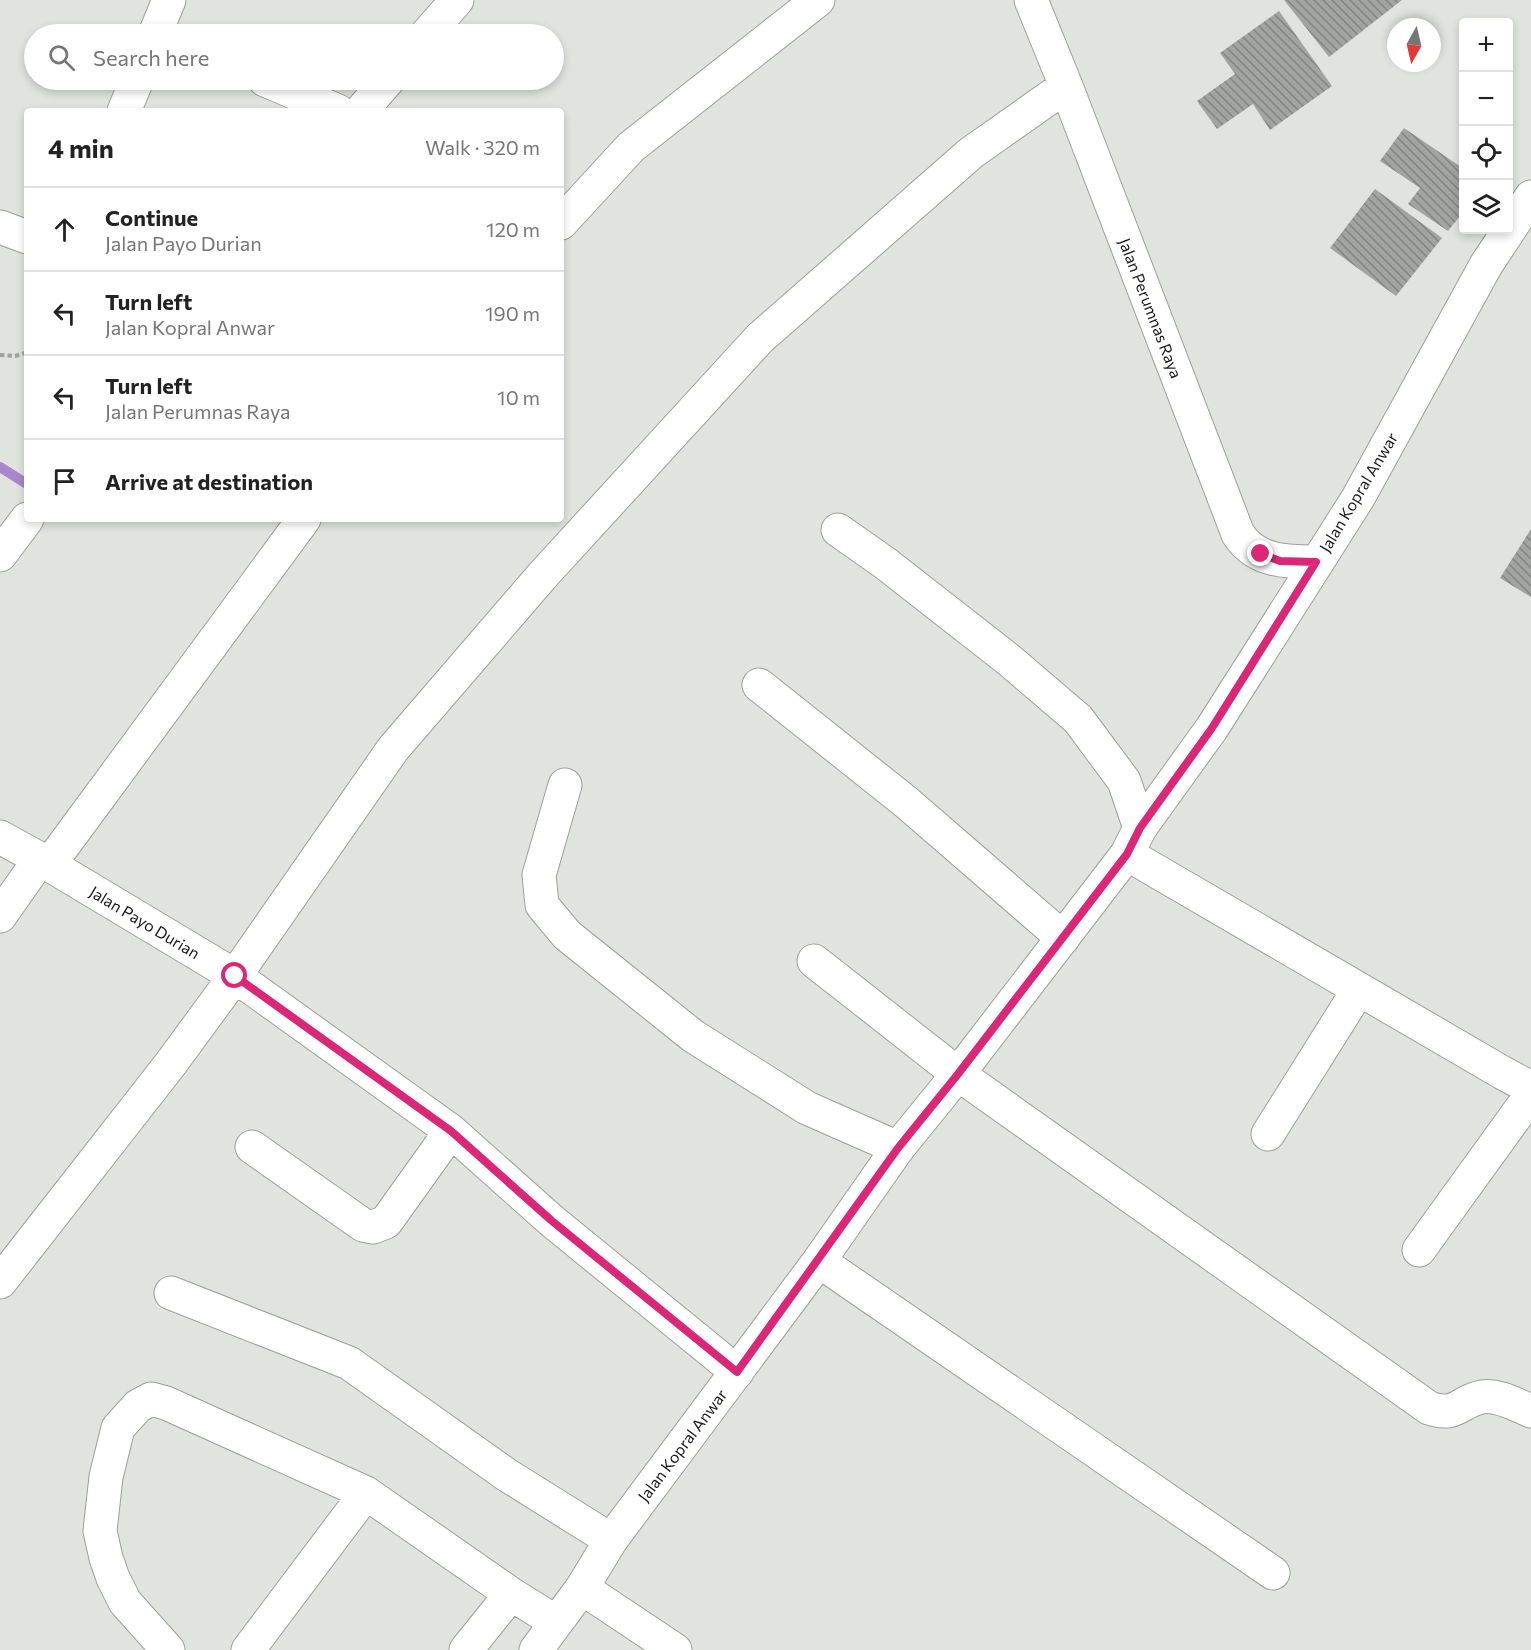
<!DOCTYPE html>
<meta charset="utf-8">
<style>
body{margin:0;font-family:Commissioner,sans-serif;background:#f6f6f6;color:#222}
.controls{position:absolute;right:18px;top:18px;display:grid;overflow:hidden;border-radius:6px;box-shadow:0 3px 9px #0003}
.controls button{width:54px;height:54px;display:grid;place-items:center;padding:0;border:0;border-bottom:2px solid #e0e0e0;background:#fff;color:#222;font:30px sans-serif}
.compass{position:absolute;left:1387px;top:18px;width:54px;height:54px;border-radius:50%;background:#fff;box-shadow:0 3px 9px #0003;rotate:188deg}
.stop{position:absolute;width:18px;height:18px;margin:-14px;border:4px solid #db2777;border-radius:50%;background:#fff}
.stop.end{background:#db2777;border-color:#fff;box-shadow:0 2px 6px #0008}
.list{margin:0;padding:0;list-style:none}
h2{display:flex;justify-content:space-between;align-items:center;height:78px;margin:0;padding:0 24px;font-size:26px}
h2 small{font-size:20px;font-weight:400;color:#767676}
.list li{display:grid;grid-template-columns:39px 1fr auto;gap:18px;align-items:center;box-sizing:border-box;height:84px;padding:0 24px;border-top:2px solid #e0e0e0}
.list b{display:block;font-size:22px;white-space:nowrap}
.list p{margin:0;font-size:20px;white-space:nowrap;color:#767676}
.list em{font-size:20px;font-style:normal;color:#767676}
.icon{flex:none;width:33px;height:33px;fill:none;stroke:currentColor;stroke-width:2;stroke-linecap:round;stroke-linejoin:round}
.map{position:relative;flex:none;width:1531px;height:1650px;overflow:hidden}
.search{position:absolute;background:#fff;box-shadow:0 3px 9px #0003;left:24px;top:24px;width:540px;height:66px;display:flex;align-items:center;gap:15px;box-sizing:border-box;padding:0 21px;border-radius:33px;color:#767676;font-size:22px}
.panel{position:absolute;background:#fff;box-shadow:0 3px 9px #0003;left:24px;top:108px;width:540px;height:414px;border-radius:6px}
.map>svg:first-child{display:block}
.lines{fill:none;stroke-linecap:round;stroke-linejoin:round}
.stream{stroke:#aa87cb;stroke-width:10}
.building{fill:url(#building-back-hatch)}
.minor-casing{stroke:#9c9f9a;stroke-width:35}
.tertiary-casing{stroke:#9c9f9a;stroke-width:35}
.path{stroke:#a1a39f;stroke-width:4;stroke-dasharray:4.5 3;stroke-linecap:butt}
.minor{stroke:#fff;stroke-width:33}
.tertiary{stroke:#fff;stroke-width:33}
.route{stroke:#db2777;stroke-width:8}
.labels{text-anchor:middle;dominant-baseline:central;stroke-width:4.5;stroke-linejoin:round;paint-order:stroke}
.street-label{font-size:16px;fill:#1a1b19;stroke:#fff}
</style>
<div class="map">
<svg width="1531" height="1650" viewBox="0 0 1531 1650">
<defs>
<pattern id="building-back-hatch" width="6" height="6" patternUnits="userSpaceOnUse" patternTransform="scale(1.5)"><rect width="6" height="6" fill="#a2a4a0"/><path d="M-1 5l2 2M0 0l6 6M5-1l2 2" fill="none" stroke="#838582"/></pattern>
</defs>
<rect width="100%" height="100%" fill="#e0e3de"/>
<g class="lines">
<path class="stream" d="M0,467L27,484"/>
</g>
<path class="building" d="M1284,0H1402L1329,57Z
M1279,11L1332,86L1270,130L1253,104L1217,129L1197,101L1235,74L1220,53Z
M1404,128L1464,169V211L1448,231L1408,204L1420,188L1380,161Z
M1375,189L1442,238L1396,296L1330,248Z
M1531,529V597L1500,578Z"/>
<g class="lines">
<g class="minor-casing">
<path id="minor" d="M1031,0L1066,86L1238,534C1256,562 1287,562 1316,562
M155,34L169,0
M427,34L457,0
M265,80L338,111
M124,111L137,80
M361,111L388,80
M561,223L631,147L818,0
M0,227L27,237
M838,530L885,563L1009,660L1078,719L1124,781L1140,828
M0,555L27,519
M759,685L906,802L1063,938
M565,785L539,875L542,905L567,935L693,1036L807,1108L898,1148
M0,837L40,859L235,976L451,1131L552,1221L737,1372
M1127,854L1503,1073L1531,1088
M49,865L304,519
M0,916L40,859
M814,961L958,1074L1429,1408C1457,1418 1459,1401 1482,1397C1498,1394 1516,1405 1531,1411
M1268,1134L1359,989
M252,1147L363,1225L373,1227L386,1222L451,1131
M1419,1250L1531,1095
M819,1261L1273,1573
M0,1282L172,1062L235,976L393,749L542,576L760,338L971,153L1066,86
M171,1293L349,1363L507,1475L611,1540
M582,1588L675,1650
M168,1650L125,1602L113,1578L106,1558L100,1531L106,1477L118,1428L138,1406L151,1399L166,1403L366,1493L511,1594L556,1622
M248,1650L366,1493
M466,1650L511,1594"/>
</g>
<g class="tertiary-casing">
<path id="tertiary" d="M536,1650L582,1588L611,1540L819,1261L898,1148L958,1074L1127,854L1140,828L1212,728L1358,498L1486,265L1531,197"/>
</g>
<path class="path" d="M0,355L15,356L25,353L27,350"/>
<use href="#minor" class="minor"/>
<use href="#tertiary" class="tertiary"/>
</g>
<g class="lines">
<path class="route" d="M235,976L451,1131L552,1221L737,1372L898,1148L958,1074L1127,854L1140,828L1212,728L1316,562L1280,561L1261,554"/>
</g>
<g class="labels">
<g class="street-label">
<text transform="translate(1151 308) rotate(69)">Jalan Perumnas Raya</text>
<text transform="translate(1358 492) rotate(-59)">Jalan Kopral Anwar</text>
<text transform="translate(145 922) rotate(31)">Jalan Payo Durian</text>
<text transform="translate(682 1445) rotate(-53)">Jalan Kopral Anwar</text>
</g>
</g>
</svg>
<div class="controls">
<button>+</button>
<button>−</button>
<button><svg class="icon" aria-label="locate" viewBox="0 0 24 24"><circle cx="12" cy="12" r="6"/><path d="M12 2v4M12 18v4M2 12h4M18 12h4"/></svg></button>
<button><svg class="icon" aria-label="layers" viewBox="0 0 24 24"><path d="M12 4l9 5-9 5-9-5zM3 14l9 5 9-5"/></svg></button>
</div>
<svg class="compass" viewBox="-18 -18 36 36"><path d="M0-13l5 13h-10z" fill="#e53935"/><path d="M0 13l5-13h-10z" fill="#767676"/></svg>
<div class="stop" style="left:235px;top:976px"></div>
<div class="stop end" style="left:1261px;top:554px"></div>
<div class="search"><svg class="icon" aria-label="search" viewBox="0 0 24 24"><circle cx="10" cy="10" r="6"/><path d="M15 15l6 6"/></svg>Search here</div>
<section class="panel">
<h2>4 min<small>Walk · 320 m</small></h2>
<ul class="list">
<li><svg class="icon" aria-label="ahead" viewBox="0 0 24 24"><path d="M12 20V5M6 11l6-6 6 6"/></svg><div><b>Continue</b><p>Jalan Payo Durian</p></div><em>120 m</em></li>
<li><svg class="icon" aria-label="left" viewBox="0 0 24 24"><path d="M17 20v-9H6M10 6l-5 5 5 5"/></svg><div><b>Turn left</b><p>Jalan Kopral Anwar</p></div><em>190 m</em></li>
<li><svg class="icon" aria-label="left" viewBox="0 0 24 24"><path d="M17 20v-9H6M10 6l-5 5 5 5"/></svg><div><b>Turn left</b><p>Jalan Perumnas Raya</p></div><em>10 m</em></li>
<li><svg class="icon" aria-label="arrive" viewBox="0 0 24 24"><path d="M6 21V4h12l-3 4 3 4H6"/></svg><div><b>Arrive at destination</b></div></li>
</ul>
</section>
</div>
